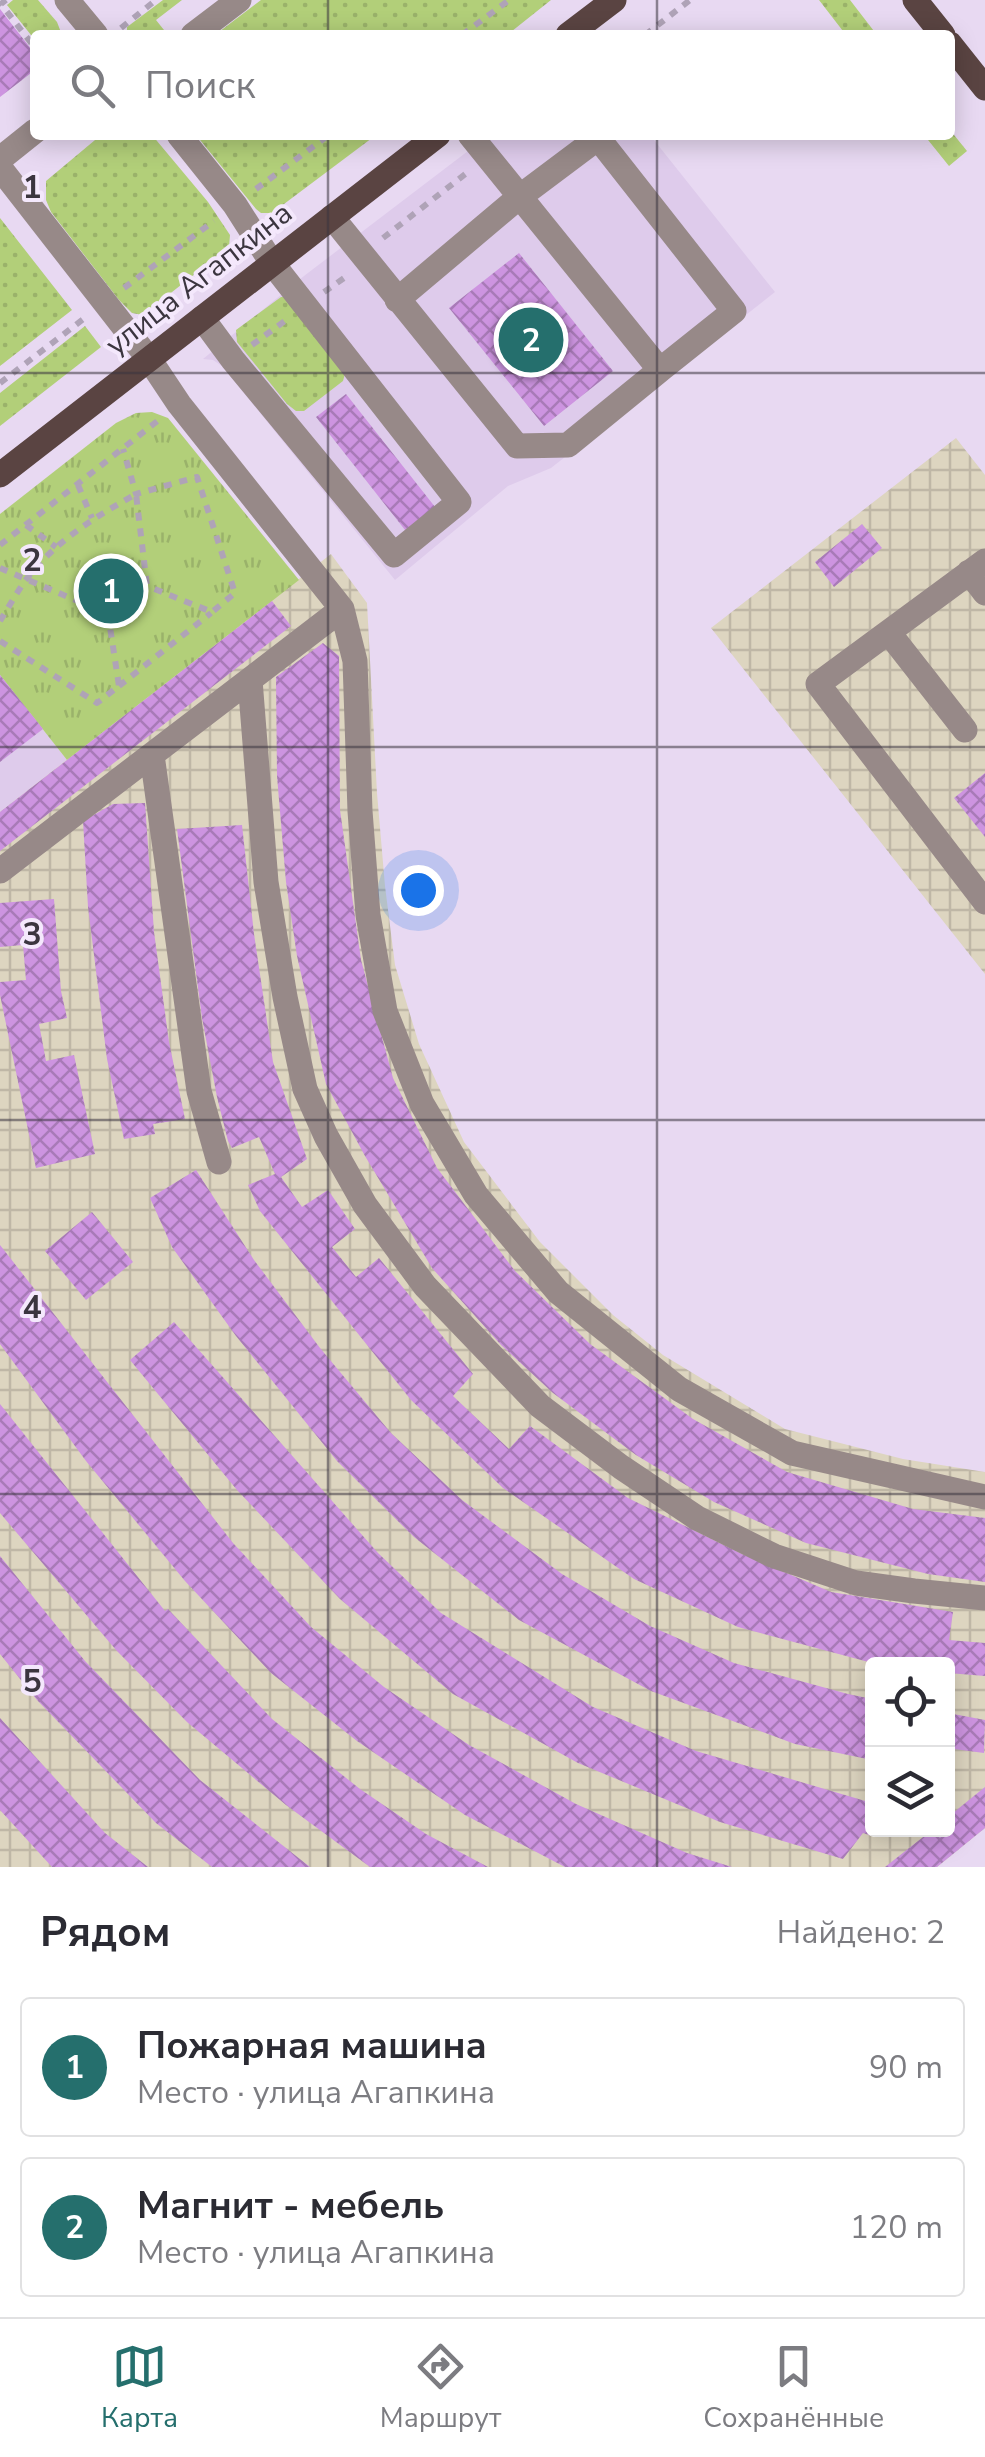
<!DOCTYPE html>
<html lang="ru">
<meta charset="utf-8">
<style>
body{margin:0;font-family:"Nunito Sans",sans-serif;background:#f2f2f3;color:#2b2b33}
.controls{position:absolute;right:30px;bottom:30px;display:grid;overflow:hidden;border-radius:10px;box-shadow:0 5px 25px #0003}
.controls button{width:90px;height:90px;display:grid;place-items:center;padding:0;border:0;border-bottom:2px solid #e1e1e2;background:#fff;color:#2b2b33;font:50px sans-serif}
.you{position:absolute;left:418px;top:890px;width:35px;height:35px;margin:-25px;border:8px solid #fff;border-radius:50%;background:#1a73e8;box-shadow:0 0 0 15px #1a73e833}
.badge{display:grid;place-items:center;width:65px;height:65px;border-radius:50%;background:#256f6d;color:#fff;font-size:32px;font-weight:700}
.pin{position:absolute;translate:-50% -50%;border:5px solid #fff;box-shadow:0 2px 10px #0006}
.list{margin:0;padding:0;list-style:none}
h2{display:flex;justify-content:space-between;align-items:center;height:130px;margin:0;padding:0 40px;font-size:42px}
h2 small{font-size:32px;font-weight:400;color:#7c7c81}
.list li{display:grid;grid-template-columns:65px 1fr auto;gap:30px;align-items:center;box-sizing:border-box;height:140px;margin:0 20px 20px;padding:0 20px;border:2px solid #e1e1e2;border-radius:10px}
.list b{display:block;font-size:38px;white-space:nowrap}
.list p{margin:0;font-size:32px;white-space:nowrap;color:#7c7c81}
.list em{font-size:32px;font-style:normal;color:#7c7c81}
.icon{flex:none;width:55px;height:55px;fill:none;stroke:currentColor;stroke-width:2;stroke-linecap:round;stroke-linejoin:round}
.map{position:relative;flex:none;width:985px;height:1867px;overflow:hidden}
.search{position:absolute;background:#fff;box-shadow:0 5px 25px #0003;left:30px;right:30px;top:30px;height:110px;display:flex;align-items:center;gap:25px;box-sizing:border-box;padding:0 35px;border-radius:10px;color:#7c7c81;font-size:38px}
.sheet{height:450px;background:#fff}
nav{display:flex;justify-content:space-around;align-items:center;box-sizing:border-box;height:140px;border-top:2px solid #e1e1e2;background:#fff;font-size:28px;color:#7c7c81}
nav a{display:grid;justify-items:center;gap:5px}
nav .on{color:#256f6d}
.map>svg:first-child{display:block}
.built{fill:#decbeb}
.industrial{fill:url(#industrial-grid);fill-rule:evenodd}
.grass{fill:url(#grass-dots)}
.park{fill:url(#park-tufts)}
.building{fill:url(#building-cross-hatch)}
.lines{fill:none;stroke-linecap:round;stroke-linejoin:round}
.path{stroke:#afa3b7;stroke-width:6;stroke-dasharray:8 8;stroke-linecap:butt}
.minor{stroke:#978988;stroke-width:25}
.major{stroke:#5a4442;stroke-width:25}
.grid{fill:none;stroke:#3b353f;stroke-width:2.5;stroke-opacity:0.55}
.labels{text-anchor:middle;dominant-baseline:central;stroke-width:8;stroke-linejoin:round;paint-order:stroke}
.street-label{font-size:30px;fill:#3b353f;stroke:#f4e8fc}
.grid-label{font-size:32px;text-anchor:middle;font-weight:bold;fill:#3b353f;stroke:#f4e8fc;stroke-width:8;stroke-linejoin:round;paint-order:stroke}
</style>
<div class="map">
<svg width="985" height="1867" viewBox="0 0 985 1867">
<defs>
<pattern id="industrial-grid" width="8" height="8" patternUnits="userSpaceOnUse" patternTransform="scale(2.5)"><rect width="8" height="8" fill="#ddd5c0"/><path d="M0 4h8M4 0v8" fill="none" stroke="#bfb7a6"/></pattern>
<pattern id="grass-dots" width="8" height="8" patternUnits="userSpaceOnUse" patternTransform="scale(2.5)"><rect width="8" height="8" fill="#b2cf79"/><path d="M2 2h.1M6 6h.1" fill="none" stroke="#9ab26a" stroke-width="1.8" stroke-linecap="round"/></pattern>
<pattern id="park-tufts" width="24" height="20" patternUnits="userSpaceOnUse" patternTransform="scale(2.5)"><rect width="24" height="20" fill="#b2cf79"/><path d="M3 7l-1-3M5 7V3M7 7l1-3M15 17l-1-3M17 17v-4M19 17l1-3" fill="none" stroke="#9ab26a"/></pattern>
<pattern id="building-cross-hatch" width="8" height="8" patternUnits="userSpaceOnUse" patternTransform="scale(2.5)"><rect width="8" height="8" fill="#cd94e0"/><path d="M0 0l8 8M0 8l8-8" fill="none" stroke="#a87ab7"/></pattern>
</defs>
<rect width="100%" height="100%" fill="#e8d9f2"/>
<path class="built" d="M489,135H650L775,292L551,468L508,486L395,580L222,366L213,360L203,359L304,276Z
M0,675L67,760L0,812Z"/>
<path class="industrial" d="M956,438L985,475V974L711,628Z
M331,554L367,603L377,793L385,886L395,965L419,1044L464,1142L540,1242L613,1315L663,1355L785,1429L903,1459L985,1472V1828L937,1867H0V812ZM872,1664H948V1830H872Z"/>
<path class="grass" d="M13,0H38L57,22L62,35H35V40L7,5Z
M163,0H182L156,20L168,35H127V27Z
M261,0H551L507,35H215Z
M819,0H850L877,35H846Z
M950,130L967,151L949,166L924,135H950Z
M101,135H152L208,202L230,235L229,247L143,315L132,313L119,300L51,212L46,200V181Z
M196,135H376L272,213H261L256,209Z
M0,218L72,310L0,366Z
M281,297H287L346,370L343,381L304,411H296L287,404L237,342L236,330Z
M85,326L101,347L0,426V393Z"/>
<path class="park" d="M152,412L168,418L299,580L67,760L0,675V514L116,423L136,413Z"/>
<path class="building" d="M0,9L35,54V70L0,97Z
M519,253L613,371L544,426L449,308Z
M346,394L439,512L409,535L316,417Z
M862,524L882,548L834,587L815,562Z
M272,601L291,626L0,851V812Z
M323,643L339,656L340,810L361,960L393,1078L437,1168L515,1271L590,1344L693,1419L787,1472L913,1509L985,1518V1582L928,1574L806,1543L714,1502L636,1455L553,1393L501,1345L432,1268L365,1156L326,1084L297,956L286,882L277,776L276,677Z
M0,675L43,729L0,762Z
M985,773V837L954,798Z
M145,803L154,932L169,1042L185,1119L153,1124L155,1134L124,1139L107,1059L88,907L83,821L113,804Z
M242,825L254,934L273,1062L307,1159L281,1177L302,1207L328,1190L355,1229L332,1247L356,1277L379,1258L473,1374L453,1396L509,1449L530,1426L628,1498L742,1554L831,1592L953,1612L949,1640L985,1643V1676L948,1673V1664H876L738,1627L634,1579L503,1488L411,1400L260,1211L248,1185L275,1174L259,1137L232,1148L228,1141L217,1097L202,1018L177,829Z
M54,899L61,991L67,1018L39,1024L46,1061L74,1055L95,1154L36,1168L0,995V982L26,980L23,945L0,947V903Z
M196,1170L254,1260L320,1348L391,1433L462,1500L562,1574L650,1626L734,1663L848,1694L872,1699V1760L795,1744L651,1691L519,1620L414,1537L337,1461L236,1336L172,1247L150,1198Z
M92,1212L133,1262L86,1300L45,1251Z
M0,1245L233,1543L311,1627L384,1687L469,1745L576,1804L687,1853L732,1867H565L465,1815L357,1741L271,1673L185,1581L86,1461L0,1344Z
M174,1322L378,1553L441,1613L593,1707L696,1751L872,1803V1836L863,1833L843,1859L720,1822L578,1763L453,1694L340,1599L237,1490L130,1360Z
M0,1404L165,1611L168,1609L272,1719L360,1789L426,1834L488,1867H370L286,1805L187,1722L116,1650L0,1513Z
M0,1556L85,1661L200,1780L310,1867H212L156,1823L37,1700L0,1654Z
M948,1713L985,1720L984,1753L954,1749L948,1765Z
M0,1718L105,1833L148,1867H52L0,1810Z
M985,1787V1828L937,1867H885L932,1830H948V1817Z"/>
<g class="lines">
<path class="path" d="M6,0L1,4L35,48
M121,28L156,0
M462,35L509,0
M645,35L690,0
M256,189L329,135
M383,238L468,172
M124,288L214,221
M324,292L347,276
M252,345L286,320
M0,383L86,317
M78,485L92,518
M26,525L56,547
M0,545L160,419
M0,568L108,614
M0,621C8,608 16,594 25,581C54,542 95,517 136,494L147,586
M0,641L97,703L119,686L108,614L147,586L212,612L235,593L197,477L136,494L123,449
M119,686L211,613"/>
<path class="minor" d="M67,0L96,35
M193,35L239,0
M179,135L235,205L272,263L459,502L394,555L233,360L202,318
M0,159L35,131
M0,168L149,359L179,404L342,609L0,871
M332,217L517,446L568,445L660,370L470,135
M397,300L518,198L598,138L734,311L660,370
M985,561L818,684L985,902
M969,572L985,593
M342,609L355,661L360,811L368,915L385,1011L422,1104L476,1195L558,1292L679,1389L792,1453L985,1497
M889,633L965,730
M250,680L266,882L285,997L305,1089L326,1136L365,1205L425,1286L540,1406L621,1467L697,1518L774,1556L856,1583L914,1591L985,1598
M152,755L199,1091L219,1162"/>
<path class="major" d="M915,0L943,35
M568,35L614,0
M950,44L985,88
M0,475L438,135"/>
</g>
<path class="grid" d="M328,0V35M657,0V35M328,135V1867M657,135V1867M0,373H985M0,747H985M0,1120H985M0,1494H985"/>
<g class="labels">
<g class="street-label">
<text transform="translate(199 279) rotate(-38)">улица Агапкина</text>
</g>
</g>
<g class="grid-label">
<text x="32" y="198">1</text>
<text x="32" y="571">2</text>
<text x="32" y="945">3</text>
<text x="32" y="1318">4</text>
<text x="32" y="1692">5</text>
</g>
</svg>
<div class="controls">
<button><svg class="icon" aria-label="locate" viewBox="0 0 24 24"><circle cx="12" cy="12" r="6"/><path d="M12 2v4M12 18v4M2 12h4M18 12h4"/></svg></button>
<button><svg class="icon" aria-label="layers" viewBox="0 0 24 24"><path d="M12 4l9 5-9 5-9-5zM3 14l9 5 9-5"/></svg></button>
</div>
<div class="you"></div>
<div class="pin badge" style="left:111px;top:591px">1</div>
<div class="pin badge" style="left:531px;top:340px">2</div>
<div class="search"><svg class="icon" aria-label="search" viewBox="0 0 24 24"><circle cx="10" cy="10" r="6"/><path d="M15 15l6 6"/></svg>Поиск</div>
</div>
<section class="sheet">
<h2>Рядом<small>Найдено: 2</small></h2>
<ul class="list">
<li><span class="badge">1</span><div><b>Пожарная машина</b><p>Место · улица Агапкина</p></div><em>90 m</em></li>
<li><span class="badge">2</span><div><b>Магнит - мебель</b><p>Место · улица Агапкина</p></div><em>120 m</em></li>
</ul>
</section>
<nav>
<a class="on"><svg class="icon" aria-label="map" viewBox="0 0 24 24"><path d="M3 6l6-2 6 2 6-2v14l-6 2-6-2-6 2zM9 4v14M15 6v14"/></svg>Карта</a>
<a><svg class="icon" aria-label="directions" viewBox="0 0 24 24"><path d="M12 3l9 9-9 9-9-9zM9 14v-3h6M13 9l2 2-2 2"/></svg>Маршрут</a>
<a><svg class="icon" aria-label="saved" viewBox="0 0 24 24"><path d="M7 4h10v16l-5-4-5 4z"/></svg>Сохранённые</a>
</nav>
